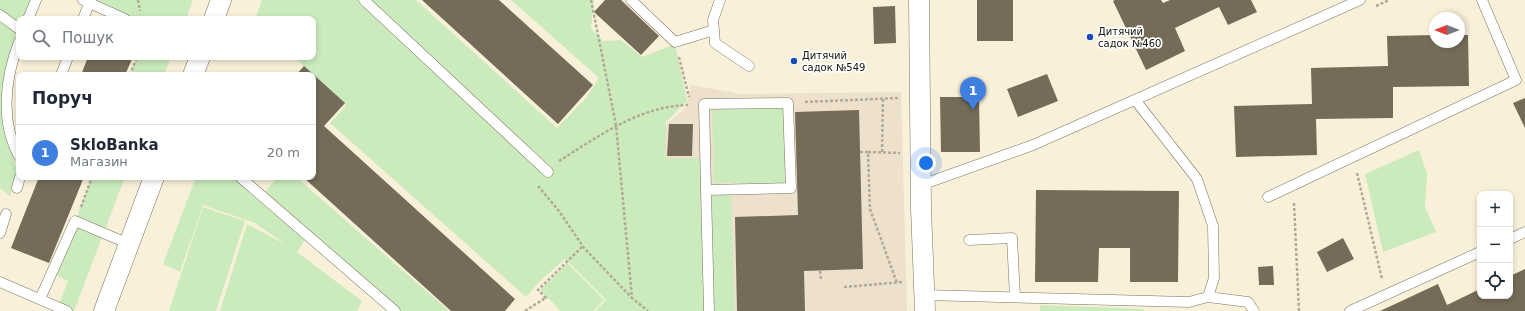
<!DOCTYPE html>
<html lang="uk">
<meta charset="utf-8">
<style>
body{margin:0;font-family:"DejaVu Sans",sans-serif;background:#f6f6f7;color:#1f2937}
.controls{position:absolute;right:12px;bottom:12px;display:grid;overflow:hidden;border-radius:8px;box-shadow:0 2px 6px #0003}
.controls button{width:36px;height:36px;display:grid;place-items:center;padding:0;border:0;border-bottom:1px solid #e0e1e3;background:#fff;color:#1f2937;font:20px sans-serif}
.compass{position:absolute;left:1429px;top:12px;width:36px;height:36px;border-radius:50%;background:#fff;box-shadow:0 2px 6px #0003;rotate:270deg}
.you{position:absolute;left:926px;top:163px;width:14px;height:14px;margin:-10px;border:3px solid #fff;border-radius:50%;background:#1a73e8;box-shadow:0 0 0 6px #1a73e833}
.badge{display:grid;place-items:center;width:26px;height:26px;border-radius:50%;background:#154cb8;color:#fff;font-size:13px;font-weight:700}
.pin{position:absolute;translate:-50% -33px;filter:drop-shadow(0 1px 2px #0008)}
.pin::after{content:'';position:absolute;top:21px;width:14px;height:12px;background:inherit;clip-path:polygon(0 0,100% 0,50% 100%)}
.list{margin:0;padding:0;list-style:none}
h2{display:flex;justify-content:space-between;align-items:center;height:52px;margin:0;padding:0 16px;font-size:17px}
h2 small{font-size:13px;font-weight:400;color:#747a83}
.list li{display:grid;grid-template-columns:26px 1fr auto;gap:12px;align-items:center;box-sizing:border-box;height:56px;padding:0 16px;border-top:1px solid #e0e1e3}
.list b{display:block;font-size:15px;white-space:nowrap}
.list p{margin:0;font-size:13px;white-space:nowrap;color:#747a83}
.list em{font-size:13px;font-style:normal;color:#747a83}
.icon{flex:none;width:22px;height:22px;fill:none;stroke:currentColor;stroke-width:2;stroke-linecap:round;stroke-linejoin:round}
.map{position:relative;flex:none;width:1525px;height:311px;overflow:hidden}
.search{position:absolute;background:#fff;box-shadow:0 2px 6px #0003;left:16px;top:16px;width:300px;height:44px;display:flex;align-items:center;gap:10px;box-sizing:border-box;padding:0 14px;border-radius:8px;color:#747a83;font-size:15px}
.panel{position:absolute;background:#fff;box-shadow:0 2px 6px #0003;left:16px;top:72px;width:300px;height:108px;border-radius:8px}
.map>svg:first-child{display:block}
.medical{fill:#ede1cd}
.green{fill:#cbebbd}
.building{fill:#746b58}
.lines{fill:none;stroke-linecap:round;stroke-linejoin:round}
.service-casing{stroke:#7a725e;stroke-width:11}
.minor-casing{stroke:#7a725e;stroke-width:21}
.path{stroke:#b1aa98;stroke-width:2.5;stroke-dasharray:3 2;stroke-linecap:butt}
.service{stroke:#fff;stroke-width:10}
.minor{stroke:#fff;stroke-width:20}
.poi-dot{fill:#154cb8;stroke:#fff;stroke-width:1.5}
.labels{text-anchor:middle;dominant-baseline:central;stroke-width:3.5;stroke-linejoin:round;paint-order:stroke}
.poi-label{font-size:10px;fill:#16130b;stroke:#fff;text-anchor:start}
</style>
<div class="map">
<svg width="1525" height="311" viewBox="0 0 1525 311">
<rect width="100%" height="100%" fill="#f9f0d9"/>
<path class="medical" d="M691,85L741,94L901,92L907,311H607L619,166L686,107Z"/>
<path class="green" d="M0,0H30L23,19H19V34L14,53L3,122L18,174L10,196L0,188Z
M84,0H193L186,19H125Z
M262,0H416L557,128L586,98L599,78L511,0H594L591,28L603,41L621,40L642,57L675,44L687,101L666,122L665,158H702L706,311H595L606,300L565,259L539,282L526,297L330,123L346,106L294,57H313V19H255Z
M137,57H171L164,75H130Z
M786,107L788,183H714L712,110Z
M1419,150L1427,174L1425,207L1436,232L1383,252L1365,174Z
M92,177H125L74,311H67L58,307L68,281L52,273L74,224Z
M196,177H241L263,194L278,177H296L449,311H397L309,234L297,252L362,301L357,311H220L247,224L285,244L255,223L203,205L180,272L163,264Z
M731,192L735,311H711L708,193Z
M203,207L245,221L216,311H169Z
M567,263L604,300L593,311H561L540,290Z
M1040,305L1144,309V311H1040Z"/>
<path class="building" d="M422,0H499L593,85L558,124Z
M605,0H621L659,36L641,55L594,12Z
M977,0H1013V41H977Z
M1115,0H1161L1163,3L1170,0H1251L1257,12L1228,25L1219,7L1175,28L1185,51L1146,70L1113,1Z
M895,6L896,43L874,44L873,7Z
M1435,35V42H1459V35H1468L1469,86L1393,87V118L1316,119L1317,155L1236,157L1234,106L1312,104L1311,68L1388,66L1387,36Z
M88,57H133L125,75H81Z
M304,66L345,103L324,126L515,299L505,311H451L303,177H313V75H296Z
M1047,74L1058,101L1018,117L1007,89Z
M940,97H979L980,152H941Z
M1525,98V128L1513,103Z
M859,110L863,269L804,271L805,311H737L735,217L798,215L795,112Z
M669,124H693L692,156H667Z
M39,177H84L49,263L11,248Z
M1036,190L1179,191L1178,282H1130V248H1099L1098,282H1035Z
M1343,238L1354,259L1327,272L1317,252Z
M1273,266L1274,285H1259L1258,267Z
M1525,269V311H1380L1438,284L1447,305L1480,289V296H1510V276Z"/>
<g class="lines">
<g class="service-casing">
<path id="service" d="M83,0L125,19
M364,0L548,172
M631,0L675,42L714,30
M720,0L713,20L715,43L749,66
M0,15L19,29
M28,19L36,0
M83,19L89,4
M19,42C5,78 0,122 19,156
M61,75L68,57
M240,177L395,311
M921,185L1033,145L1360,0
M17,188L20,177
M706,190L704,104L788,103L791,188L706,190L709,311
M1268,197L1516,80L1482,0
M0,233L6,214
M1510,239L1525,232
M969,240L1012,238L1015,297
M0,282L67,311
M924,295L1189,302L1208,297L1214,278L1213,226L1197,179L1136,101
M1208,297L1248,302L1254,311
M40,299L75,221L129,244
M1350,311L1480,252"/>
</g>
<g class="minor-casing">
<path id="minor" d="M919,0L921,208L925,311
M214,19L221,0
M193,75L200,57
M104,311L154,177"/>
</g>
<path class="path" d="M138,0L140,11
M591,0L616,125L632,298L648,311
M1376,6L1389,0
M679,57L689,97
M130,75L137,57
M805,102L898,98
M860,152H868L870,209L897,283
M868,152L900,153
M882,152L883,98
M559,161C599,136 640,106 688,105
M1357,173L1382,279
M538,186L559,211L584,248L632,298
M1294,203L1299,311
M81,207L92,177
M820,271L821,280
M844,287L903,282
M546,298L538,290L583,246
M525,311L547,297"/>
<use href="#service" class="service"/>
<use href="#minor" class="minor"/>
</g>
<g class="poi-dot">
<circle cx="1090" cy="37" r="4"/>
<circle cx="794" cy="61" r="4"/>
</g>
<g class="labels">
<g class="poi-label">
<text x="1098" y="31">Дитячий<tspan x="1098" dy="12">садок №460</tspan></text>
<text x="802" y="55">Дитячий<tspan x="802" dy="12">садок №549</tspan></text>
</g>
</g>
</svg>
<div class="controls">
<button>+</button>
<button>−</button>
<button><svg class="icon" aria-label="locate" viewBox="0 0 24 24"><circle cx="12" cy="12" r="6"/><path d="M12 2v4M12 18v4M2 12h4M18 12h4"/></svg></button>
</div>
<svg class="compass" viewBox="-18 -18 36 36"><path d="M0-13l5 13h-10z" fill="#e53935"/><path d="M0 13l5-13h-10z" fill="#747a83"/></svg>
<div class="you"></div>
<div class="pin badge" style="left:973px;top:110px;background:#3f7fe0">1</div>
<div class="search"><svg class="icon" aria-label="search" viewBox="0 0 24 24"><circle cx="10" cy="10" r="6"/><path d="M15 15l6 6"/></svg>Пошук</div>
<section class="panel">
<h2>Поруч<small></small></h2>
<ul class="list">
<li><span class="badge" style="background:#3f7fe0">1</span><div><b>SkloBanka</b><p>Магазин</p></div><em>20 m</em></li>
</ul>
</section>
</div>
